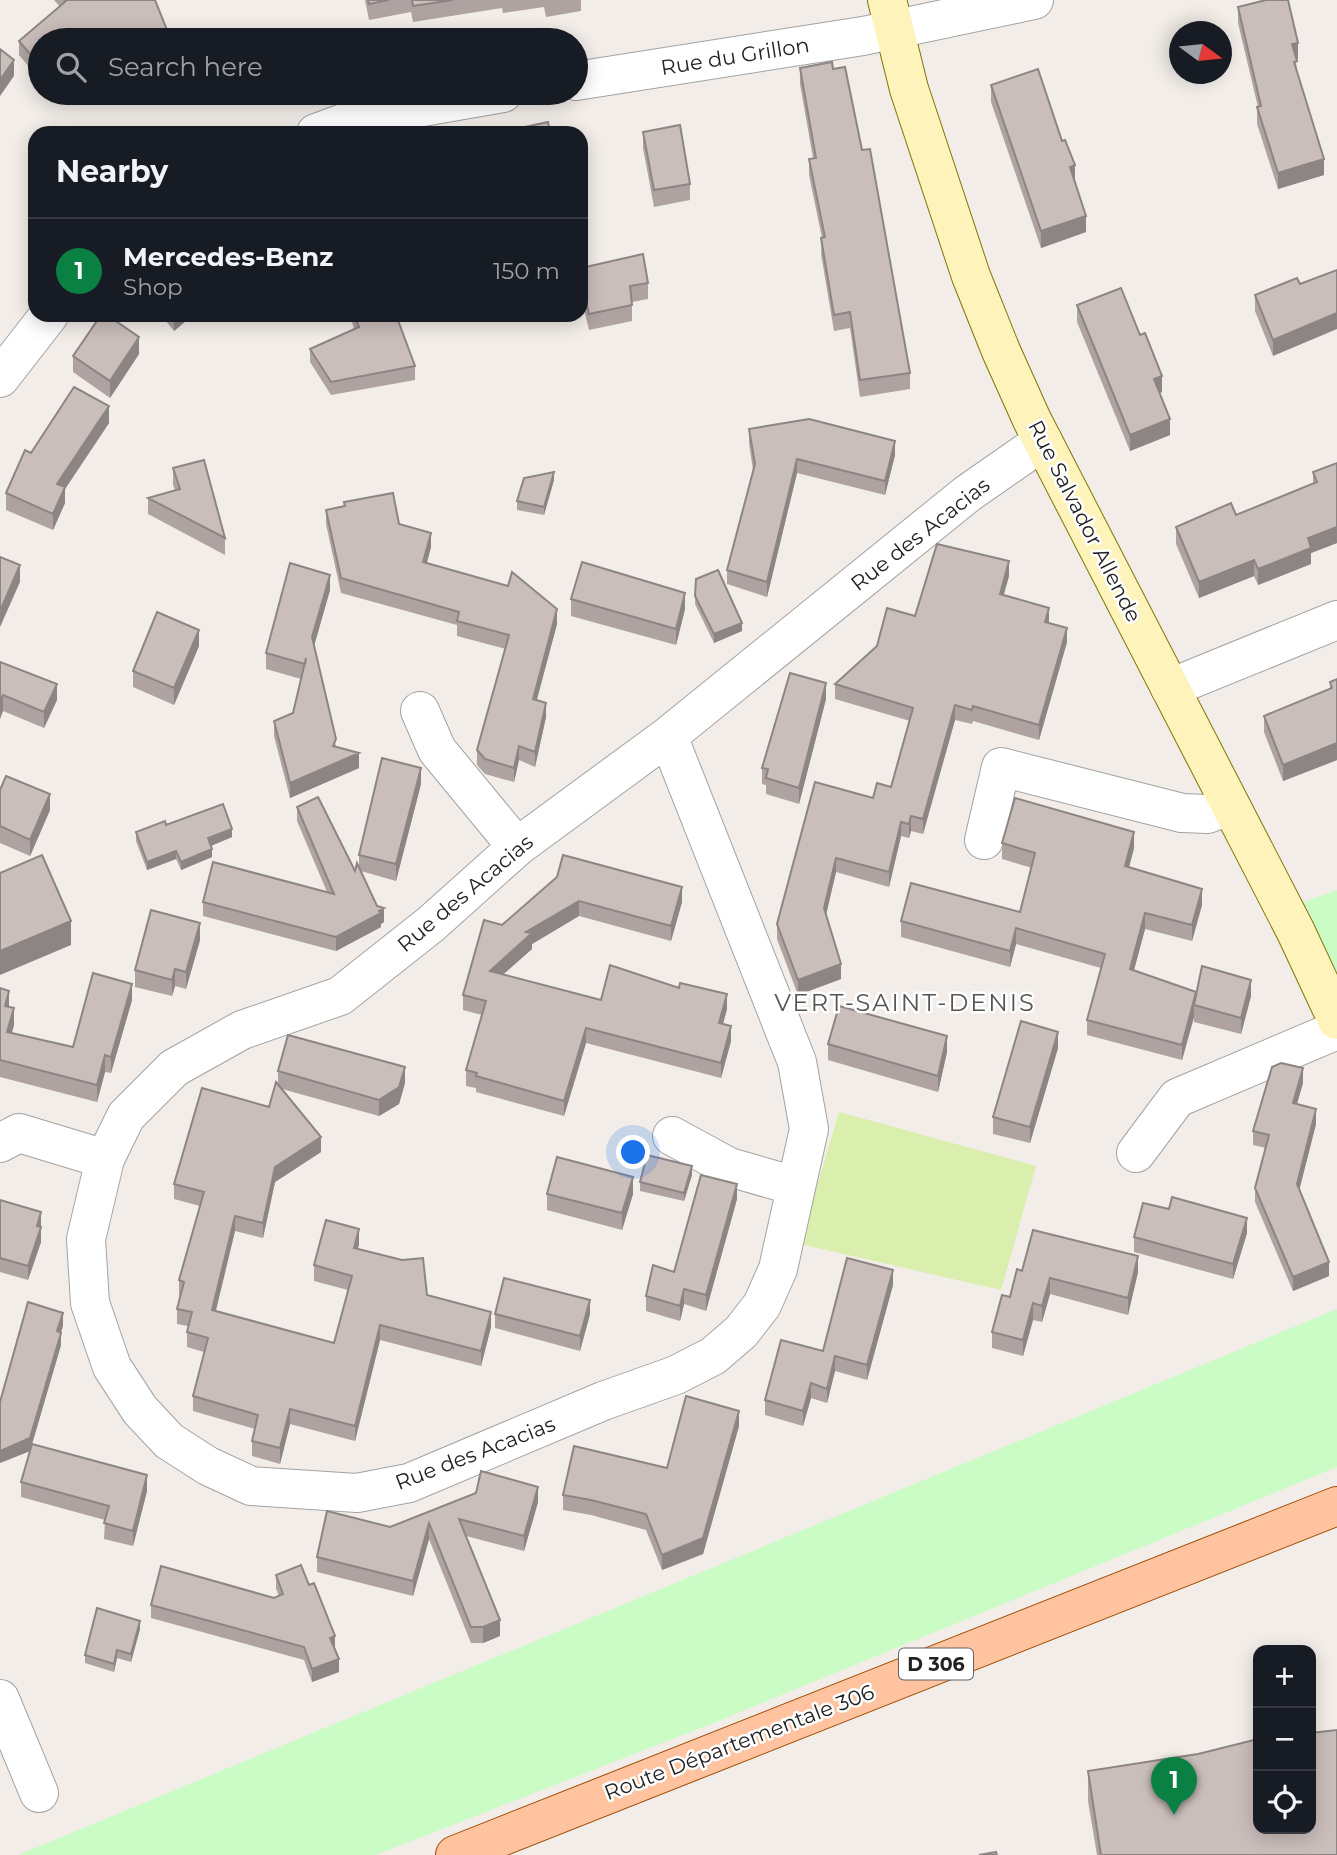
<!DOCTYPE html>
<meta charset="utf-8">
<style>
body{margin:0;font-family:Montserrat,sans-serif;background:#242831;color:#f1f3f6}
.controls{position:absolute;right:21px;bottom:21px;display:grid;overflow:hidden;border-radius:14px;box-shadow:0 4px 18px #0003}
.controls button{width:63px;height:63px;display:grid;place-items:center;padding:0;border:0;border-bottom:2px solid #363941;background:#171b24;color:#f1f3f6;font:35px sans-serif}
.compass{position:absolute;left:1169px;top:21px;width:63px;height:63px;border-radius:50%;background:#171b24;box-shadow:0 4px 18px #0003;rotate:105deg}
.you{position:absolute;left:634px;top:1153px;width:24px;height:24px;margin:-18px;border:5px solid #fff;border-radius:50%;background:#1a73e8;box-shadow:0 0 0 10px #1a73e833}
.badge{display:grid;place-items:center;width:46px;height:46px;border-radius:50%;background:#0b8043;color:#fff;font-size:23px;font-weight:700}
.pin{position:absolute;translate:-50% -58px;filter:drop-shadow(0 2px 4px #0008)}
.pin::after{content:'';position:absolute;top:37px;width:24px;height:21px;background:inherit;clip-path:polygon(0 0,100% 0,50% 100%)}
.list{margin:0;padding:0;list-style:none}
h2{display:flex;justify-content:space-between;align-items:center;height:91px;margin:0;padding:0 28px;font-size:30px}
h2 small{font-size:23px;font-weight:400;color:#9ea1a6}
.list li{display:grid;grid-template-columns:46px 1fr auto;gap:21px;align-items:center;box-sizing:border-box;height:105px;padding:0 28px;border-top:2px solid #363941}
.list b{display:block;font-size:26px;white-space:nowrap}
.list p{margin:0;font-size:23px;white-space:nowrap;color:#9ea1a6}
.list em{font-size:23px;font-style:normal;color:#9ea1a6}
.icon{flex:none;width:38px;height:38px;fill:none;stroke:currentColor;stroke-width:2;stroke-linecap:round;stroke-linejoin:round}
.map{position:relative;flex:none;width:1337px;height:1855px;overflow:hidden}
.search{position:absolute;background:#171b24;box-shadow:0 4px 18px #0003;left:28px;top:28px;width:560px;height:77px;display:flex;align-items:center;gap:18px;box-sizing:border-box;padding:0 24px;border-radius:38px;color:#9ea1a6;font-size:26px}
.panel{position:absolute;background:#171b24;box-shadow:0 4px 18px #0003;left:28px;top:126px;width:560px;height:196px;border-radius:21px}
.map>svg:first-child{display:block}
.grass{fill:#daeead}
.park{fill:#ccfcc5}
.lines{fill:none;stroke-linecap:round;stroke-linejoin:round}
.street-casing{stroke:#a3a3a3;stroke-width:40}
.secondary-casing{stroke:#817500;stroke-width:40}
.primary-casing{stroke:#9f4a00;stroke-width:40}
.street{stroke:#fff;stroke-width:38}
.secondary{stroke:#fdf3bb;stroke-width:38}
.primary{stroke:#ffc3a0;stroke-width:38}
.wall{fill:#aea3a1}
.shaded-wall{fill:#8d8583}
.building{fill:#cabebb;stroke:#8d8583;stroke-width:2}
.labels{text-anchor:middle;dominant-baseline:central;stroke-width:5;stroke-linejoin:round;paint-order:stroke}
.shield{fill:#fff;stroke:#646464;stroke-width:2}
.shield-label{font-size:19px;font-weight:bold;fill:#222}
.street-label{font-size:21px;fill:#222;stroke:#fff}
.quarter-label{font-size:24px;letter-spacing:2px;fill:#555;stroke:#fff}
</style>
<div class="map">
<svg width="1337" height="1855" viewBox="0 0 1337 1855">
<rect width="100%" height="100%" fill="#f2ede8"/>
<path class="grass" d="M839,1112L1036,1166L1001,1290L800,1244Z"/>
<path class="park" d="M1337,890V995L1296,905Z
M1337,1309V1467L711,1724L376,1855H18Z"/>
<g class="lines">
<g class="street-casing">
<path id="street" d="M576,81L863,36L1034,0
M316,133L354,119L503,93
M0,378L49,315
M1170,688L1337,620
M420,711L437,750L517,847
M668,736L797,1062L809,1129L778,1269L762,1305L741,1332L713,1356L676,1375L603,1401L409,1483L357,1493L251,1486L208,1466L169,1441L140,1410L112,1367L90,1303L86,1239L105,1159L126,1116L174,1068L242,1030L340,996L431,924L517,847L668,736L967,494L1043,441
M984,840L1001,767L1182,813L1207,814L1230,806
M672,1136L729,1167L795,1186
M0,1143L19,1133L105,1159
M1136,1153L1177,1098L1337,1030
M0,1699L39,1793"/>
</g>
<g class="secondary-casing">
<path id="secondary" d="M887,0L909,89L971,276L1001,351L1032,420L1296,932L1337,1020"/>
</g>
<g class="primary-casing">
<path id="primary" d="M455,1855L1337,1506"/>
</g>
<use href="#street" class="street"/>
<use href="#secondary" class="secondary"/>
<use href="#primary" class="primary"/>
</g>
<path class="wall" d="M54,0H155L40,40V80L19,55V41L60,7Z
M365,0H581V11L546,17L544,7L503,13L502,8L413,22L411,12L369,20Z
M1238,7L1298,59L1296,60L1297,72L1324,175L1278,189L1257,124V107H1258L1238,23Z
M800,68L833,69L862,150L910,373V389L860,397L850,328L834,331L821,254L822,238L809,175V159L813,158L800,84Z
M991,85L1075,181L1086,232L1041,248L991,102Z
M51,93H74L61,105Z
M643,132L690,184V200L654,207L643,148Z
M581,268L648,283V299L632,302V321L589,330L584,309L581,310Z
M1300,284L1273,356L1255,311V295Z
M1077,305L1162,392L1160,393L1170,435L1130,451L1077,322Z
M161,315H193L174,331Z
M350,315H396L415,366V380L331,395L310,362V349L354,329Z
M139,354L110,398L73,372V356Z
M109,423L65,489V503L53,530L6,510V493L31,453Z
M749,429L895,455L885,495L797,473L767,597L727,584V570L753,470L749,443Z
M1337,463V543L1311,553V564L1258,585L1254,576L1199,598L1176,544V527L1236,515L1313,484V472Z
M173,468L225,538V555L148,514V498L175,490L173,485Z
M554,480L544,515L517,510V501Z
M344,502L399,524L431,547L427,563L557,624L537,700L546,717L535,767L519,760L514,782L485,774L477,765V750L506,649L457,636V625L341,593L326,524V510L344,506Z
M1009,576L1003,595L1049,623L1067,642L1039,740L973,721L972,724L955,720L923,834L911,831L909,838L901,836L889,887L836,872L826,915L841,979L798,995L777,939V924L873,798L891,787L910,721L835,699V684L915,616Z
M696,579L742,631L714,643L695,604Z
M330,590L314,646L336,747L359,768L290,798L274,736V721L293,713L301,679L266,669V653Z
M571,599L685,609L676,645L571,616Z
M199,646L174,705L133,687V671Z
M0,662L57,700L44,728L3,711Z
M1337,679V760L1283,781L1264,732V716L1330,689V682Z
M826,699L799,804L766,794V785L762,784V768Z
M421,784L396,881L361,871L384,922L381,924V927L336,951L203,916V902L327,892L297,821V807L355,871L359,867V855Z
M0,790L50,810L30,856L0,843Z
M166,825L232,837L211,846L212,857L181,870L176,859L147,870L136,841V832Z
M1002,843L1134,848L1129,867L1202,905L1192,941L1145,929L1134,970L1196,992L1251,996L1241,1034L1194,1022V1017L1182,1060L1087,1035V1020L1101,968L1016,944L1010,967L901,937V921L1020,912L1032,868L1002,859Z
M557,877L682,902L671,941L579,916L532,944V949L503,974L601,1000L727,1009L723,1024L731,1041L721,1078L586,1043L564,1116L476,1092V1088L466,1086V1070L482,1015L463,1010V995L502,925Z
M200,940L186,989L175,986L172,996L135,987V970Z
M0,988L9,1007L14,1025L12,1033L73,1047L132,1000L111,1073L105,1072L97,1102L0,1077Z
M828,1044L947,1052L938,1092L828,1060Z
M1058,1048L1030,1143L993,1134V1117Z
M278,1071L405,1083L399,1104L379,1116L282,1089L321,1152L275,1182L263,1238L235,1231L216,1311L334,1343L348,1290L314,1281V1265L359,1244L358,1249L427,1295L491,1327L481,1366L380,1340L355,1441L290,1424L280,1464L252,1456V1441L255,1429L193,1411V1396L204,1352L187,1347V1332L188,1326L177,1324V1309L181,1296L179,1295V1280L200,1206L174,1199V1184L269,1107L278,1084Z
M1303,1083L1297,1104L1316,1124L1299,1190L1329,1276L1293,1291L1255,1202V1188L1266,1148L1253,1145V1131Z
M692,1175L684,1201L640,1191V1182Z
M547,1194H633L622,1230L547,1210Z
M737,1199L706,1311L684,1304L680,1321L646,1311V1296L674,1272Z
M0,1200L41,1212V1242L28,1280L0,1272Z
M1247,1233L1233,1279L1134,1252V1237Z
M1022,1271L1138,1272L1128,1315L1050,1294L1042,1322L1033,1320L1023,1356L992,1348V1332Z
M893,1285L867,1380L835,1371L827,1403L811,1398L803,1426L765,1415V1400L823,1351Z
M495,1314H590L580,1351L495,1328Z
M63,1326L61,1333V1345L32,1444L147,1491L133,1546L104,1539L105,1520L21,1497V1482L30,1451L0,1463Z
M739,1426L703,1554L662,1570L646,1530L591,1515L563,1510V1495L667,1468Z
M538,1502L524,1551L466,1536L500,1636L483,1643H471L429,1539L413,1596L317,1572V1557L390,1527Z
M276,1575L335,1649L339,1672L312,1682L304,1660L151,1618V1605L274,1598L279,1596L276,1589Z
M140,1629L131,1662L117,1658L114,1672L85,1663V1655Z
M1198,1754L1337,1855H1097L1088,1801V1771Z"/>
<path class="shaded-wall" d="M1298,43V59L1292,61V44Z
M14,60V76L0,96V80Z
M61,93H74L61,105Z
M1324,159V175L1278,189V173Z
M1075,165V181L1070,167Z
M1086,216V232L1041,248V231Z
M1337,313V329L1273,356V340Z
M179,315H193L174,331V319Z
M139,337V354L110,398V381Z
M1162,376V392L1154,395V379Z
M109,406V423L65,489V503L53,530V514L57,484Z
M1170,419V435L1130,451V435Z
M895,441V455L885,495V481Z
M797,459V473L767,597V582Z
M554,472V480L544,515V507Z
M1337,527V543L1311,553V564L1258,585V569L1308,538Z
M431,533V547L423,576V562Z
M1254,560V576L1199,598V582Z
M1009,561V576L1000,609V594Z
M20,565V582L0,627V611Z
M330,575V590L312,653V637Z
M685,593V609L676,645V629Z
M1049,608V623L1045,622Z
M557,609V624L533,713V699Z
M742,623V631L714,643V634Z
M1067,628V642L1039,740V725Z
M199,630V646L174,705V688Z
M826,683V699L799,804V788Z
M57,684V700L44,728V712Z
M3,695V711L0,719V703Z
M546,703V717L535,767V752Z
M955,705V720L923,834V819Z
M1337,743V760L1283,781V765Z
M519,746V760L514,782V768Z
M359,753V768L290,798V783Z
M421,768V784L396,881V864Z
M50,794V810L30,856V840Z
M911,816V831L909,838V824Z
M901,822V836L889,887V872Z
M232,829V837L208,847V838Z
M1134,832V848L1125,882V866Z
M212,849V857L181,870V862Z
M176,851V859L147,870V862Z
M836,858V872L824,923V908Z
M682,887V902L671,941V926Z
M1202,889V905L1192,941V925Z
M579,901V916L532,944V949L490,986V971L526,932Z
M384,908V922L381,924V927L336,951V937Z
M1145,913V929L1130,985V969Z
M71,921V945L0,975V951Z
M200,923V940L186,989V972Z
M1016,928V944L1010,967V951Z
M841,964V979L798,995V980Z
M175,969V986L172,996V980Z
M1251,980V996L1241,1034V1018Z
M132,984V1000L111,1073V1057Z
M9,991V1007L5,1006Z
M1196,992L1194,1005V1017L1182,1060V1045Z
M727,994V1009L719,1038V1023Z
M14,1008V1025L7,1048V1032Z
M731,1026V1041L721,1078V1063Z
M586,1028V1043L564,1116V1101Z
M1058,1032V1048L1030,1143V1127Z
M947,1036V1052L938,1092V1076Z
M105,1055V1072L97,1102V1085Z
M405,1067V1083L399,1104L379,1116V1100Z
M1303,1068V1083L1293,1117V1103Z
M1316,1109V1124L1297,1199V1184Z
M321,1137V1152L275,1182L263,1238V1223L275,1167Z
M692,1166V1175L684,1201V1193Z
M633,1177V1194L622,1230V1213Z
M737,1184V1199L706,1311V1295Z
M41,1212V1242L28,1280V1266Z
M235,1216V1231L212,1325V1310Z
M1247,1218V1233L1233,1279V1264Z
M359,1229V1244L354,1263V1248Z
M1138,1256V1272L1128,1315V1298Z
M1329,1262V1276L1293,1291V1277Z
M893,1270V1285L867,1380V1365Z
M1050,1278V1294L1042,1322V1306Z
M684,1289V1304L680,1321V1306Z
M590,1300V1314L580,1351V1336Z
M1033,1303V1320L1023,1356V1340Z
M491,1312V1327L481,1366V1351Z
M63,1313V1326L57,1344V1331Z
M380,1325V1340L355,1441V1426Z
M61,1333V1345L30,1451L0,1463V1451Z
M835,1356V1371L827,1403V1389Z
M811,1383V1398L803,1426V1411Z
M290,1409V1424L280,1464V1448Z
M739,1411V1426L703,1554L662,1570V1555Z
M147,1475V1491L133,1546V1531Z
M538,1487V1502L524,1551V1536Z
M429,1523V1539L413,1596V1581Z
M500,1620V1636L483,1643V1627Z
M140,1621V1629L131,1662V1654Z
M335,1636V1649L330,1638Z
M117,1650V1658L114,1672V1664Z
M339,1659V1672L312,1682V1669Z"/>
<path class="building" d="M65,0H155L171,40H40V66L19,41L66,1Z
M368,0H389L369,4Z
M412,0H453L413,6Z
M1266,0H1288L1298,43L1292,44L1297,61L1294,62L1324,159L1278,173L1257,107L1261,106L1238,7Z
M0,49L14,60L0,80Z
M832,62L833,69L845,67L862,150L870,149L910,373L860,380L850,312L834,315L821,238L825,237L809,159L816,158L800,68Z
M1038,69L1062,141L1065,140L1075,165L1070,167L1086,216L1041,231L991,85Z
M548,122L550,133H521L520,128Z
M680,125L690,184L654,190L643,132Z
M643,254L648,283L630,286L632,305L589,314L584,293H581V268Z
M1337,270V313L1273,340L1255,295L1297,278L1300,284Z
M1121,288L1140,335L1145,333L1162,376L1154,379L1170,419L1130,435L1077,305Z
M101,315H107L139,337L110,381L73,356Z
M171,315H179L174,319Z
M354,315H396L415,366L331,382L310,349L359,327Z
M74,387L109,406L57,484L65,487L53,514L6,493L25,450L31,453Z
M809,419L895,441L885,481L797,459L767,582L727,570L755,464L749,429Z
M204,460L225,538L148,498L180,489L173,468Z
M1337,463V527L1308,538L1311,548L1258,569L1254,560L1199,582L1176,527L1231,503L1236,515L1317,482L1313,472Z
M554,472L544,507L517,501L524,478Z
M393,493L399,524L431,533L423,562L508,586L512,572L557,609L533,699L546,703L535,752L519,746L514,768L485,759L477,750L509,635L457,621L459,612L341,578L326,510L345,506L344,502Z
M937,544L1009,561L1000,594L1049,608L1045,622L1067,628L1039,725L973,706L972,710L955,705L923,819L911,816L909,824L901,822L889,872L836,858L824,908L841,964L798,980L777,924L815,782L873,798L877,783L891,787L913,708L835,684L877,646L887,608L915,616Z
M0,557L20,565L0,611Z
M582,562L685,593L676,629L571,599Z
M290,563L330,575L312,637L336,739L333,746L359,753L290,783L274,721L293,713L306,658L305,664L266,653Z
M718,570L742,623L714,634L695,596L696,579Z
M157,612L199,630L174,688L133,671Z
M0,662L57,684L44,712L3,695L0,703Z
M790,673L826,683L799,788L766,778L768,769L762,768Z
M1337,679V743L1283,765L1264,716L1332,688L1330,682Z
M382,758L421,768L396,864L359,855Z
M6,776L50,794L30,840L0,826V790Z
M318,797L355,871L357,863L377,906L384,908L379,911L381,913L336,937L203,902L213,862L334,894L297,807Z
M1015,798L1134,832L1125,866L1202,889L1192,925L1145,913L1130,969L1196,992L1182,1045L1087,1020L1105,954L1016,928L1010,951L901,921L911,883L1020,912L1035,853L1002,843Z
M223,804L232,829L208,838L212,849L181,862L176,851L147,862L136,832L165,821L166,825Z
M42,855L71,921L0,951V873Z
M563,855L682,887L671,926L579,901L526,932L532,933L490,971L601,1000L610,965L679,988L680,983L727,994L719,1023L731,1026L721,1063L586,1028L564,1101L476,1076L477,1073L466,1070L486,1001L463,995L484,920L502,925L557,877Z
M151,910L200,923L186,972L175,969L172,980L135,970Z
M1202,966L1251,980L1241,1018L1194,1005Z
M93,973L132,984L111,1057L105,1055L97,1085L0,1060V988L9,991L5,1006L14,1008L7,1032L73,1047Z
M839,1006L947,1036L938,1076L828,1044Z
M1021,1021L1058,1032L1030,1127L993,1117Z
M288,1035L405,1067L399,1087L379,1100L278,1071Z
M1281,1063L1303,1068L1293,1103L1316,1109L1297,1184L1329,1262L1293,1277L1255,1188L1269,1135L1253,1131L1272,1067Z
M276,1082L321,1137L275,1167L263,1223L235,1216L212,1310L334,1343L352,1276L314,1265L326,1220L359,1229L354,1248L402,1260L423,1258L427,1295L491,1312L481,1351L380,1325L355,1426L290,1409L280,1448L252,1441L258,1415L193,1396L208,1338L187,1332L192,1312L177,1309L184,1282L179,1280L204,1192L174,1184L202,1088L269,1107Z
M647,1155L692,1166L684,1193L640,1182Z
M557,1157L633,1177L622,1213L547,1194Z
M701,1175L737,1184L706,1295L684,1289L680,1306L646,1296L653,1265L674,1272Z
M1172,1197L1247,1218L1233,1264L1134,1237L1143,1203L1169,1209Z
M0,1200L41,1212L37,1226L41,1227L28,1266L0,1258Z
M1033,1230L1138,1256L1128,1298L1050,1278L1042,1306L1033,1303L1023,1340L992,1332L1002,1295L1010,1297L1017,1269L1022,1271Z
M847,1258L893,1270L867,1365L835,1356L827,1389L811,1383L803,1411L765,1400L781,1340L823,1351Z
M504,1278L590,1300L580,1336L495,1314Z
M28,1302L63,1313L57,1331L61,1333L30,1438L0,1451V1402Z
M686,1396L739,1411L703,1538L662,1555L646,1514L591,1500L563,1495L574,1446L667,1468Z
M32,1444L147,1475L133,1531L104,1523L109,1506L21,1482Z
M481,1471L538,1487L524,1536L459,1519L500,1620L483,1627H471L429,1523L413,1581L317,1557L327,1511L390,1527L476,1493Z
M301,1565L309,1585L314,1583L335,1636L330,1638L339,1659L312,1669L304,1647L151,1605L161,1566L274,1598L283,1594L276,1575Z
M97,1608L140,1621L131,1654L117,1650L114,1664L85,1655Z
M1337,1730V1855H1101L1088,1771L1198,1754L1258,1739V1829H1311V1733Z
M996,1852L997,1855H979Z"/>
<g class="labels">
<rect class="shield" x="899" y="1648.5" width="74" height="31" rx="5"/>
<g class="shield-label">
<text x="936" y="1664">D 306</text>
</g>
<g class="street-label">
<text transform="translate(735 56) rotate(-9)">Rue du Grillon</text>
<text transform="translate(1085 521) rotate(63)">Rue Salvador Allende</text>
<text transform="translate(920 534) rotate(-38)">Rue des Acacias</text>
<text transform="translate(465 893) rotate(-40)">Rue des Acacias</text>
<text transform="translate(475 1453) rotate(-21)">Rue des Acacias</text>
<text transform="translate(739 1742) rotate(-21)">Route Départementale 306</text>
</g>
<g class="quarter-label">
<text x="905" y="1002">VERT-SAINT-DENIS</text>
</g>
</g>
</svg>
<div class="controls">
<button>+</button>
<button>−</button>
<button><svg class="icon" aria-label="locate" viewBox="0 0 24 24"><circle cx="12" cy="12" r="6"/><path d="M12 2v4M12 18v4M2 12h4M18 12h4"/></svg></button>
</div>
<svg class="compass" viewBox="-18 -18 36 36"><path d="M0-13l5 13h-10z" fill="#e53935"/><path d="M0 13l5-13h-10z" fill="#9ea1a6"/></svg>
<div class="you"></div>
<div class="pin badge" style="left:1174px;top:1815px">1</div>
<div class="search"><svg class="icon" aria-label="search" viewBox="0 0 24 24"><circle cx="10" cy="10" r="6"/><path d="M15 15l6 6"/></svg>Search here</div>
<section class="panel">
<h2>Nearby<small></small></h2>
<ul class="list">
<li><span class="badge">1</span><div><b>Mercedes-Benz</b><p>Shop</p></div><em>150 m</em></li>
</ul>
</section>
</div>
